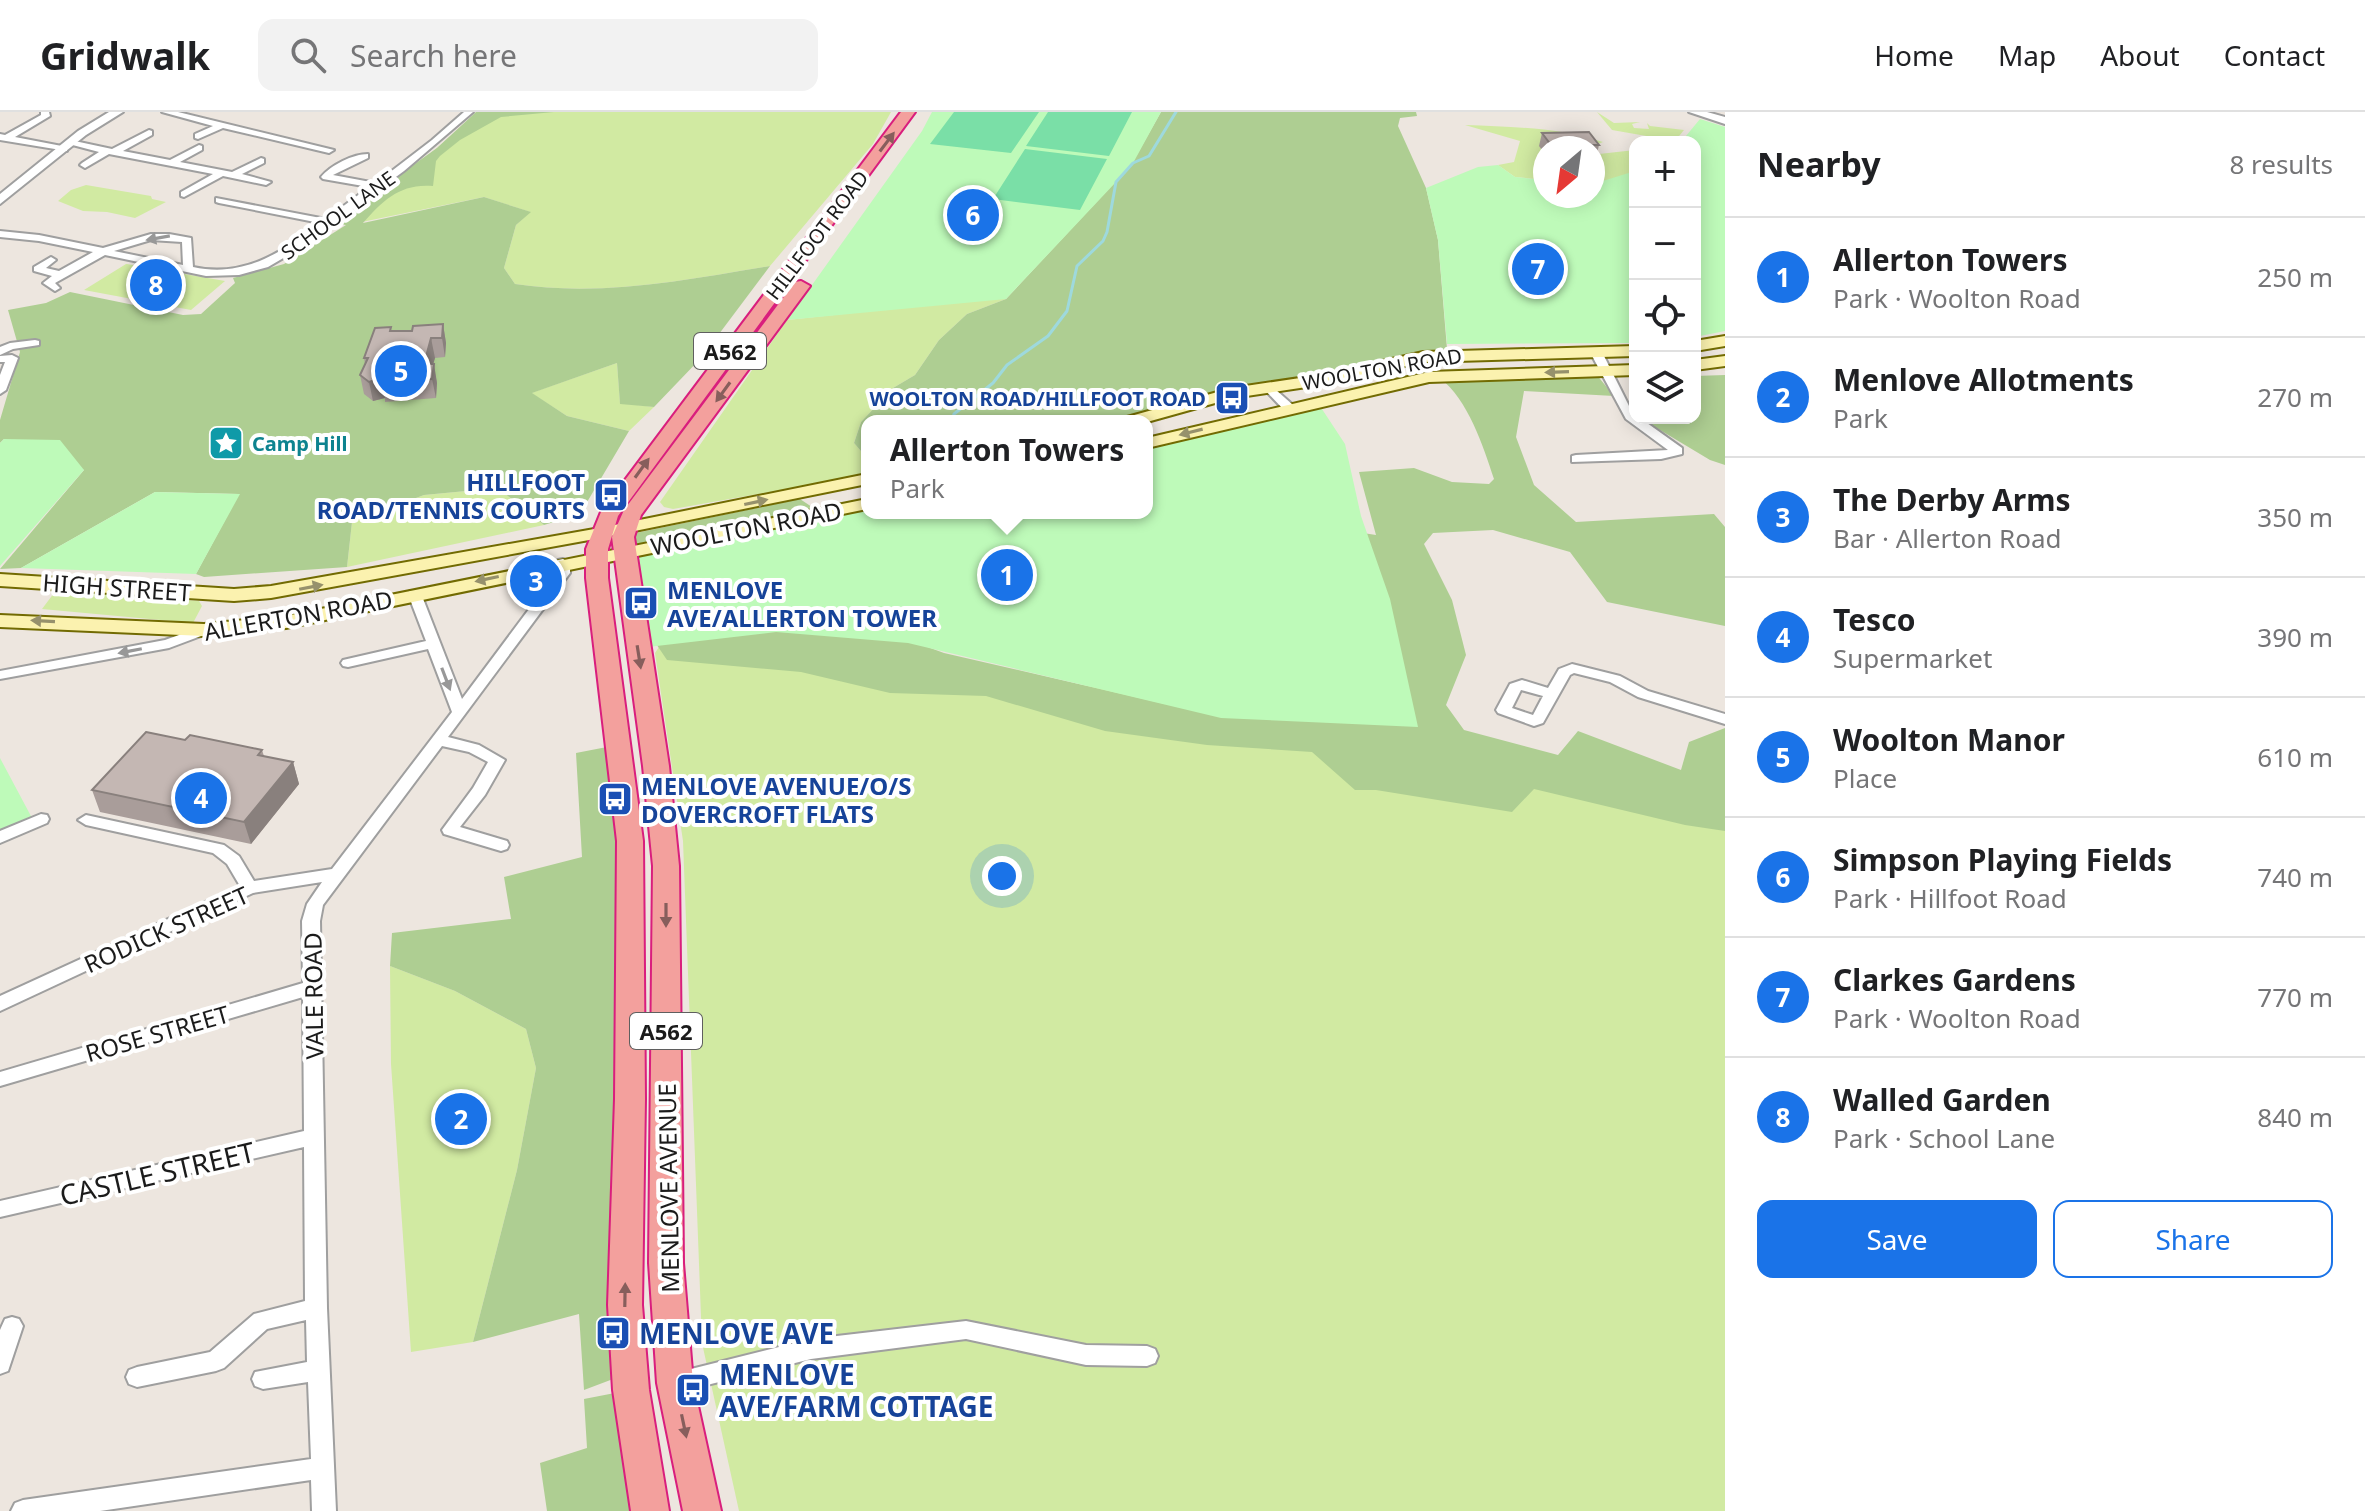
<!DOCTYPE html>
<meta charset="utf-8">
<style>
body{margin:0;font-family:"Noto Sans",sans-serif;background:#f2f2f2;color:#202124}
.controls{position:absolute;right:24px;top:24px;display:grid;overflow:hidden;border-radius:16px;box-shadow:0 4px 20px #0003}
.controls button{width:72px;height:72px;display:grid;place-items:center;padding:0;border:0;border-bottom:2px solid #e0e0e0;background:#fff;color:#202124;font:40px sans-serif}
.compass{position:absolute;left:1533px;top:24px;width:72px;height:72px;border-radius:50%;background:#fff;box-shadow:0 4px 20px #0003;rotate:209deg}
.you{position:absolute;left:1002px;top:764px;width:28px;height:28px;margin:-20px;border:6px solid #fff;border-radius:50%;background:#1a73e8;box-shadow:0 0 0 12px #1a73e833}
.badge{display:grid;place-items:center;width:52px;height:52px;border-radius:50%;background:#1a73e8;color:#fff;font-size:26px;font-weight:700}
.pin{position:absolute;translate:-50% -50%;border:4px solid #fff;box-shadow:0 2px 8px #0006}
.popup{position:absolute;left:861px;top:303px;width:292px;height:104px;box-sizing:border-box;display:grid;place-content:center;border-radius:16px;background:#fff;filter:drop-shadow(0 2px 6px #0005);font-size:26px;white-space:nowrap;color:#757577}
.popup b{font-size:30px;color:#202124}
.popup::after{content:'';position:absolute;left:50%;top:100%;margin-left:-16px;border:16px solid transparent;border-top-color:#fff}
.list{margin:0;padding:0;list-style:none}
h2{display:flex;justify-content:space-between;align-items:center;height:104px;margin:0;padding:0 32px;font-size:34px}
h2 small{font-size:26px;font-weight:400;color:#757577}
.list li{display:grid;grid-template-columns:52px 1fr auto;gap:24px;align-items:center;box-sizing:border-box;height:120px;padding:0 32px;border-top:2px solid #e0e0e0}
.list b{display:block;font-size:30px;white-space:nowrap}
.list p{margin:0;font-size:26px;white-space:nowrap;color:#757577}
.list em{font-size:26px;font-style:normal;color:#757577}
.actions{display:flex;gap:16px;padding:24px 32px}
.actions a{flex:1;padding:18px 0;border:2px solid #1a73e8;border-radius:16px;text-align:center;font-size:28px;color:#1a73e8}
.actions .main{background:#1a73e8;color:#fff}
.icon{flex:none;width:44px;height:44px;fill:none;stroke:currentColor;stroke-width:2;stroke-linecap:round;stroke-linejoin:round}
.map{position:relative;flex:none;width:1725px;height:1399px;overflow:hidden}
header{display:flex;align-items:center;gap:48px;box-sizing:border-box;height:112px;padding:0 40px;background:#fff;border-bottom:2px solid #e0e0e0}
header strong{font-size:38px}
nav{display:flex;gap:44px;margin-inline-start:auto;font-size:28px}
.search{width:560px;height:72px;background:#f2f2f2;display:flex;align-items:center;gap:20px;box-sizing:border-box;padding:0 28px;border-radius:16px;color:#757577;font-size:30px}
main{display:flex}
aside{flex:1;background:#fff}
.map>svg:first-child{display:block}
.grass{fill:#d1eaa2}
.forest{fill:#aece92}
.park{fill:#befab9}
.pitch{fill:#7adfa7}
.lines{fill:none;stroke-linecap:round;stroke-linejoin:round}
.stream{stroke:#9ed9dd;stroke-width:3}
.minor-casing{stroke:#9f9f9f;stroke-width:4}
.tertiary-casing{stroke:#9f9f9f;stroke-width:4}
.secondary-casing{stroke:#726b02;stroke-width:4}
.trunk-casing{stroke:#d91e7d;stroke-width:4}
.minor{fill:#fff;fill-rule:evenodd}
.tertiary{fill:#fff;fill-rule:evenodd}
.secondary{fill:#fbf2af;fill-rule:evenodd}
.trunk{fill:#f3a09d;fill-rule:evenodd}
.wall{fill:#a99d9a}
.shaded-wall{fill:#89807d}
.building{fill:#c4b7b3;stroke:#89807d;stroke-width:2}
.oneway{fill:#875e5c}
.oneway2{fill:#989898}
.oneway3{fill:#96916c}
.labels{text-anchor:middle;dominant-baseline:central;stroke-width:8;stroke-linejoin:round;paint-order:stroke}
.far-street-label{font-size:20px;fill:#1b1b1b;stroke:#fff}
.far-transit-label{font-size:20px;font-weight:bold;fill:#164399;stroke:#fff;text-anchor:end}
.far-culture-label{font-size:20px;font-weight:bold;fill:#0d838f;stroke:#fff;text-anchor:start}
.shield{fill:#fff;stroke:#5f5f5f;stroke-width:2}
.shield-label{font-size:22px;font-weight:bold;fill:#1b1b1b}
.transit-label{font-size:24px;font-weight:bold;fill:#164399;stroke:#fff;text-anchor:start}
.street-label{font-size:24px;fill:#1b1b1b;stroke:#fff}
.near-street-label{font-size:28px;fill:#1b1b1b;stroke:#fff}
.near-transit-label{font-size:28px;font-weight:bold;fill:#164399;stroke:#fff;text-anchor:start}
</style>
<header>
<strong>Gridwalk</strong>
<div class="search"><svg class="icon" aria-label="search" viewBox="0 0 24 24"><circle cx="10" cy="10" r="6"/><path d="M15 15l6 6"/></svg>Search here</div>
<nav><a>Home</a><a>Map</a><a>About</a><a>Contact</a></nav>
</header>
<main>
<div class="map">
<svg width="1725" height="1399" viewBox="0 0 1725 1399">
<rect width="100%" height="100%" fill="#ede6df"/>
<path class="grass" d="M479,0H891L873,32L770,154C686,168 600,185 515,172L504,156L516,113L530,100L484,85L347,113Z
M1597,0L1614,11L1640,10L1632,12L1634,16L1649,17L1647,11L1650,14L1684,18L1675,29L1612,18Z
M1465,13C1512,15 1558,15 1603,30L1593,34L1599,42L1635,38V67L1616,66L1593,72V36H1545V68L1515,65L1498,53L1514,50L1520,29Z
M86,73L151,84L152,87L166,90L135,106L107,100L83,99L58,89L71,78Z
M126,152H127L225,169L191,198L84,178Z
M993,186L1006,187L967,202L939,228L915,263L893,276L861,310L854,331L867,346V363L673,397L664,395L660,390L787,208Z
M617,251L620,291L654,295L629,319L567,304L531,281Z
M498,376L544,413L347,455L352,410L424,383Z
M57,477L199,489L202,494L193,511L42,497Z
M774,522L1725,680V1399H739L702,1231L683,729L655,541L659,535Z
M390,854L455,879L526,917L536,956L517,1058L473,1230L411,1240L391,952Z"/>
<path class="forest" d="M476,0H554L501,5L460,28L440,44L436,49L433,74C401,71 383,88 363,111L484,85L531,100L516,113L504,156L515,172C600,185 686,168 770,154L701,246L654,295L620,292L617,251L532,281L567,304L629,319L580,402L544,413L498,376L424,383L352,410L347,455L204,465L196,462L239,382L155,380L21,456L0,457L84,358L4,327L0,331V308L20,240L8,198L46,191L70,180L183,203L201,202L235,171L233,166L284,152L346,113L332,111L437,36Z
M1161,0H1416L1417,4L1400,6L1398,14L1426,76L1438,128L1447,237L1125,309H867V346L854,331L861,310L893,276L915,263L939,228L967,202L1006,187L1131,53Z
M1596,262L1614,284L1524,279L1516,325L1534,373L1576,410L1714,402L1725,415V514L1607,490L1570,440L1493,418L1433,421L1424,432L1452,488L1466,543L1446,593L1464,618L1558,643L1578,619L1681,658L1689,630L1725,616V719L1685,713L1534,677L1512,700L1376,678H1355L1312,640L1207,633L1105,619L986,584L890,581L801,560L667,548L642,511L851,507L944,541L1165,592L1227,595L1350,419L1376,423L1359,360L1414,356L1452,370L1489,372L1494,367C1483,333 1468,288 1440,266Z
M1725,263V353L1710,348L1640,306H1695V264Z
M800,387L824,403L636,484L631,422Z
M612,634L620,768L621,1264L584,1278L579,1202L473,1230L517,1058L536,956L526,917L455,879L390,854L392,821L511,807L504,765L582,745L576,641Z
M620,1280L633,1399H547L540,1351L587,1336L584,1287Z"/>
<path class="park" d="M932,0H1161L1132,53L1006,187L787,208L922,19Z
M1700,7L1725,15V219L1695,225V30H1681Z
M1498,53L1515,65L1545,68V84H1593V72L1635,59V231L1447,232L1438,128L1426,76L1478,55Z
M1318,291L1345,332L1361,404L1390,487L1418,615L1221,606L908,531L776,520L648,535L628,442L867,394V401H1147V332Z
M4,327L60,328L84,358L0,454V331Z
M155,380L240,382L196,462L21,456Z
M0,646L32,706L0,720Z"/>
<path class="pitch" d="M954,0H1039L1011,41L930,32Z
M1048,0H1132L1109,44L1026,34Z
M1025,37L1107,47L1080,98L993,87Z"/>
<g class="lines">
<path class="stream" d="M952,309L954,302L993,271L1007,253L1048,224L1067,199L1077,154L1103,129L1107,120L1116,70L1133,51L1149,44L1176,0"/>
<g class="minor-casing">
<path id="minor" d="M41,0H49L50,4L15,25L67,35V39L0,28V22L5,23L41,3Z
M162,0H178L334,38L329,41L223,16L198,27L195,26V22L213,14Z
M464,0H473L404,59L297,138L268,155L239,163L206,164L105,143L55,171L60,176L55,179L43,171L52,164L34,159V155L51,145L56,148L46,156L59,159L93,140L39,129L0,125V119L39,123L103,136L151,122H169L191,126L193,155C244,166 281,141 320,111L219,91L216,90V86L326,107L369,75L323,67L321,65C331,53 353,42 368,42V46L333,63L376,71L432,28ZM151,128L182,130L183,153L114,139Z
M149,18L152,19V23L123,39L170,48L199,33L202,34V38L180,50L232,60L261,46L264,47V51L242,62L271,70L266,73L223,64L184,85L181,84V80L213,62L109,42L85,56L80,53L82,51L99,40L65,31L70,28L112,37Z
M35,228L39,229V233L13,237L0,243V235L10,231Z
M1596,237L1602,240L1635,306H1640L1682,336V342L1661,347L1572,350V344L1576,343L1668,338L1626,307L1590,240Z
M12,243L18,246L6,278L0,282V263L5,250H0V244Z
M1268,271L1293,293V299H1285L1264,277V273Z
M563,447L570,451V461L448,625L479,633L505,648L485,683L460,715L507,729L509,733L507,737L501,739L444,722L442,718L473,676L488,650L469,640L442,634L323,793L320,809L327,1196L336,1399H312L311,1368L100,1399H11L15,1391L23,1388L311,1347L308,1270L263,1277L255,1274L252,1267L255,1260L307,1250L306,1208L267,1217L224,1256L216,1259L137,1275L129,1272L126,1265L129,1258L137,1255L210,1240L254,1202L305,1189L304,1035L0,1105V1089L304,1019L303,885L0,974V960L303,871L302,809L307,792L322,770L253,781L0,899V884L240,774L227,752L213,741L86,713L78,708L86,703L224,733L239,744L254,769L332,757L452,600L428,537L348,555L343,554L341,551L343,548L426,529L408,482L410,479H420L462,587L556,461L558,448Z
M204,514L209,515L211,518L209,521L169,536L0,567V559L165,528Z
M1572,552L1620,564L1648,579L1725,602V612L1638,585L1610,570L1574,561L1570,563L1543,611L1534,614L1498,601L1496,598L1510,572L1522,568L1548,576L1559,557ZM1521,578L1543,584L1533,603L1512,596Z
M41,702L47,703L49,707L47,711L0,731V719Z
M12,1205L19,1207L23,1214L8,1259L0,1262V1218L5,1207Z
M966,1209L1086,1233L1147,1234L1155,1237L1158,1244L1155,1251L1147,1254L1086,1253L966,1227L811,1247L675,1281L667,1278L664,1271L667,1264L675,1261L811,1227Z"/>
</g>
<g class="tertiary-casing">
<path id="tertiary" d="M109,0H123L86,23L0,92V82L78,19Z
M1689,0H1707L1725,5V12Z"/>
</g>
<g class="secondary-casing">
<path id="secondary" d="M1725,224V234L1695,239V229Z
M1635,234V244L1423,250L1320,273L1233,286L1147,310L1125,309L1127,305L1232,276L1320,263L1423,240Z
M1725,244V254L1695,258V248Z
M1635,253V263L1429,270L1147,336V326L1429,260Z
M867,362V372L600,426L271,486L234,489L0,474V462L234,477L271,474L600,416Z
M867,387V397L286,516L204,524L0,515V503L204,512L286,504Z"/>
</g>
<g class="trunk-casing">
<path id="trunk" d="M901,0H915L618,404L608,437V466L643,729L645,987L642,1193L649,1278L669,1399H631L613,1278L608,1193L615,987L617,729L586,466V437L601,400Z
M801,169L810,174L641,403L634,425L669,654L679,754L683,1151L693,1271L721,1399H683L657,1271L649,1151L653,754L643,654L612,425L624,398L795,170Z"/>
</g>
<use href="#minor" class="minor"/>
<use href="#tertiary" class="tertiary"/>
<use href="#secondary" class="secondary"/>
<use href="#trunk" class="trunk"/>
</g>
<path class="wall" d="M1542,21L1599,33L1596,46H1593V36H1545V42L1539,34Z
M443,212L446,231L445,245L435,246L433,252L437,271L436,286L385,290V286L373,289L364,282L360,263L365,252L364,246L392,219H412Z
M548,455L549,465L544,472L513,473L511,462Z
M185,628L262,638L264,644L293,650L299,672L251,732L100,700L92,678Z"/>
<path class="shaded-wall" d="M443,212L446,231L445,245L442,226Z
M431,226L435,246L429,267L424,252Z
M434,252L437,271L436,286L432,267Z
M381,266L385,286L373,289L369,270Z
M548,455L549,465L544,472L542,462Z
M293,650L299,672L251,732L244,710Z"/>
<path class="building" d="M1589,20L1599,33H1551L1542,21Z
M443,212L442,226H431L424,252H434L432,267L382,270L381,266L369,270L360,263L368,246H364L375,216L391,215L390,219H412L413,214Z
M548,455L542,462H511Z
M146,620L185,628L190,623L262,638L258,643L293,650L244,710L92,678Z"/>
<defs><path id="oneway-solid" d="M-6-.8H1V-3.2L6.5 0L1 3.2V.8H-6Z" transform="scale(2)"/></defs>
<g class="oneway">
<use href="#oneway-solid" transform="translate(887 30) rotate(-53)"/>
<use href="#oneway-solid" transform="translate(723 280) rotate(126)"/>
<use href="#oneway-solid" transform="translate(642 356) rotate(-54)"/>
<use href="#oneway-solid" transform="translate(639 545) rotate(81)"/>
<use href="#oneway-solid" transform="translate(666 803) rotate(90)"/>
<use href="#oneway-solid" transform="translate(625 1183) rotate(-89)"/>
<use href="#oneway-solid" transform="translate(684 1314) rotate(78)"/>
</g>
<g class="oneway2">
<use href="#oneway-solid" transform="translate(158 126) rotate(170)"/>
<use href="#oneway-solid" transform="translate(130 539) rotate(169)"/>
<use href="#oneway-solid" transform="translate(446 567) rotate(69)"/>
</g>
<g class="oneway3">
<use href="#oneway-solid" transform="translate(1557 260) rotate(178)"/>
<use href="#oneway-solid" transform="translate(1191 320) rotate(166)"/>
<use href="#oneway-solid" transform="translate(756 390) rotate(-12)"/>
<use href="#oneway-solid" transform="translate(487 467) rotate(168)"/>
<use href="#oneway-solid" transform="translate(311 475) rotate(-11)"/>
<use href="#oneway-solid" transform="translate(43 509) rotate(-177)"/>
</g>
<defs>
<g id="bus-square" transform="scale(1.8)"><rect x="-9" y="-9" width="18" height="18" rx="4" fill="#1a4fb4" stroke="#fff"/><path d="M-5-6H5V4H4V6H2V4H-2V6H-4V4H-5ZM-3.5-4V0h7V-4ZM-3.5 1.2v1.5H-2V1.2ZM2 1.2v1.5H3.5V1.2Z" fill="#fff"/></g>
<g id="sight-square" transform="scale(1.8)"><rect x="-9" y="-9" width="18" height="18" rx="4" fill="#0f9aa8" stroke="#fff"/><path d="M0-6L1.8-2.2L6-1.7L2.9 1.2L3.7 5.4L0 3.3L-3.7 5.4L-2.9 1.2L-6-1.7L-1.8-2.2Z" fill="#fff"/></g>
</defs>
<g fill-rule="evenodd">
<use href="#bus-square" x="1232" y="286"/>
<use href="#sight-square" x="226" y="331"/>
<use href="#bus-square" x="611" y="383"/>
<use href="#bus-square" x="641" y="491"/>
<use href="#bus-square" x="615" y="687"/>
<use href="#bus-square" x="613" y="1221"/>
<use href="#bus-square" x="693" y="1278"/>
</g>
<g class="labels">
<g class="far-street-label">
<text transform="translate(338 103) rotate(-36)">SCHOOL LANE</text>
<text transform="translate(817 123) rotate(-53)">HILLFOOT ROAD</text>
<text transform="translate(1382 257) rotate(-10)">WOOLTON ROAD</text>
</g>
<g class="far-transit-label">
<text x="1206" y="286">WOOLTON ROAD/HILLFOOT ROAD</text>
</g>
<g class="far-culture-label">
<text x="252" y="331">Camp Hill</text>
</g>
<g class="shield">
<rect x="694" y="221" width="72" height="36" rx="6"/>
<rect x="630" y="901" width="72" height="36" rx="6"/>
</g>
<g class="shield-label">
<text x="730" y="239">A562</text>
<text x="666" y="919">A562</text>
</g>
<g class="transit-label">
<text x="585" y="369" text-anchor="end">HILLFOOT<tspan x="585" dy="28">ROAD/TENNIS COURTS</tspan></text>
<text x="667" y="477">MENLOVE<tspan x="667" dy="28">AVE/ALLERTON TOWER</tspan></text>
<text x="641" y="673">MENLOVE AVENUE/O/S<tspan x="641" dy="28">DOVERCROFT FLATS</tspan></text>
</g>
<g class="street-label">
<text transform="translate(746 416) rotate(-11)">WOOLTON ROAD</text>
<text transform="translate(117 475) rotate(4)">HIGH STREET</text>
<text transform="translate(298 503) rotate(-10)">ALLERTON ROAD</text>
<text transform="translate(166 817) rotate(-24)">RODICK STREET</text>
<text transform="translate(313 884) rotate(-91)">VALE ROAD</text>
<text transform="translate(157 921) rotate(-16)">ROSE STREET</text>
<text transform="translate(668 1076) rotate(-91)">MENLOVE AVENUE</text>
</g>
<g class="near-street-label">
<text transform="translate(157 1061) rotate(-13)">CASTLE STREET</text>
</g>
<g class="near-transit-label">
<text x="639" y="1221">MENLOVE AVE</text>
<text x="719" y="1262">MENLOVE<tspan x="719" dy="32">AVE/FARM COTTAGE</tspan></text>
</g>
</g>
</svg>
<div class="controls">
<button>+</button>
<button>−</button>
<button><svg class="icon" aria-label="locate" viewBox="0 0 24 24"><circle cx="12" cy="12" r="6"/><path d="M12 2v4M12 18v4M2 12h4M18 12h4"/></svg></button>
<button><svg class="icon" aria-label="layers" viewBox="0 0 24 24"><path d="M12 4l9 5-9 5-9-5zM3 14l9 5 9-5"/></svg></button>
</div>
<svg class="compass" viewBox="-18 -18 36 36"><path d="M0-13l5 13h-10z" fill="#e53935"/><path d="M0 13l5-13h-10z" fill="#757577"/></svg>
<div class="you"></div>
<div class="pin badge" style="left:1007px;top:463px">1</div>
<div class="popup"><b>Allerton Towers</b>Park</div>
<div class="pin badge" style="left:461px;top:1007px">2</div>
<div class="pin badge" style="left:536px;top:469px">3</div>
<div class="pin badge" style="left:201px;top:686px">4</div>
<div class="pin badge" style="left:401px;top:259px">5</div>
<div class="pin badge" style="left:973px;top:103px">6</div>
<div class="pin badge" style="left:1538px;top:157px">7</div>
<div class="pin badge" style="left:156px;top:173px">8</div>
</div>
<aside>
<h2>Nearby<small>8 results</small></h2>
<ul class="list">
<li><span class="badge">1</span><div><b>Allerton Towers</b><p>Park · Woolton Road</p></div><em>250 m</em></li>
<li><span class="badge">2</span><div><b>Menlove Allotments</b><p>Park</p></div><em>270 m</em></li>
<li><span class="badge">3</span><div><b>The Derby Arms</b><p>Bar · Allerton Road</p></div><em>350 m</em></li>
<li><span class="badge">4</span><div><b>Tesco</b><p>Supermarket</p></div><em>390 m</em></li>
<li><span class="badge">5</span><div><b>Woolton Manor</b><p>Place</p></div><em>610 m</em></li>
<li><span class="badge">6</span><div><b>Simpson Playing Fields</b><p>Park · Hillfoot Road</p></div><em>740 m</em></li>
<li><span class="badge">7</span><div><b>Clarkes Gardens</b><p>Park · Woolton Road</p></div><em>770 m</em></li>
<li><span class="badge">8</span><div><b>Walled Garden</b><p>Park · School Lane</p></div><em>840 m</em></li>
</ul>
<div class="actions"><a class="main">Save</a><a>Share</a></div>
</aside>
</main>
